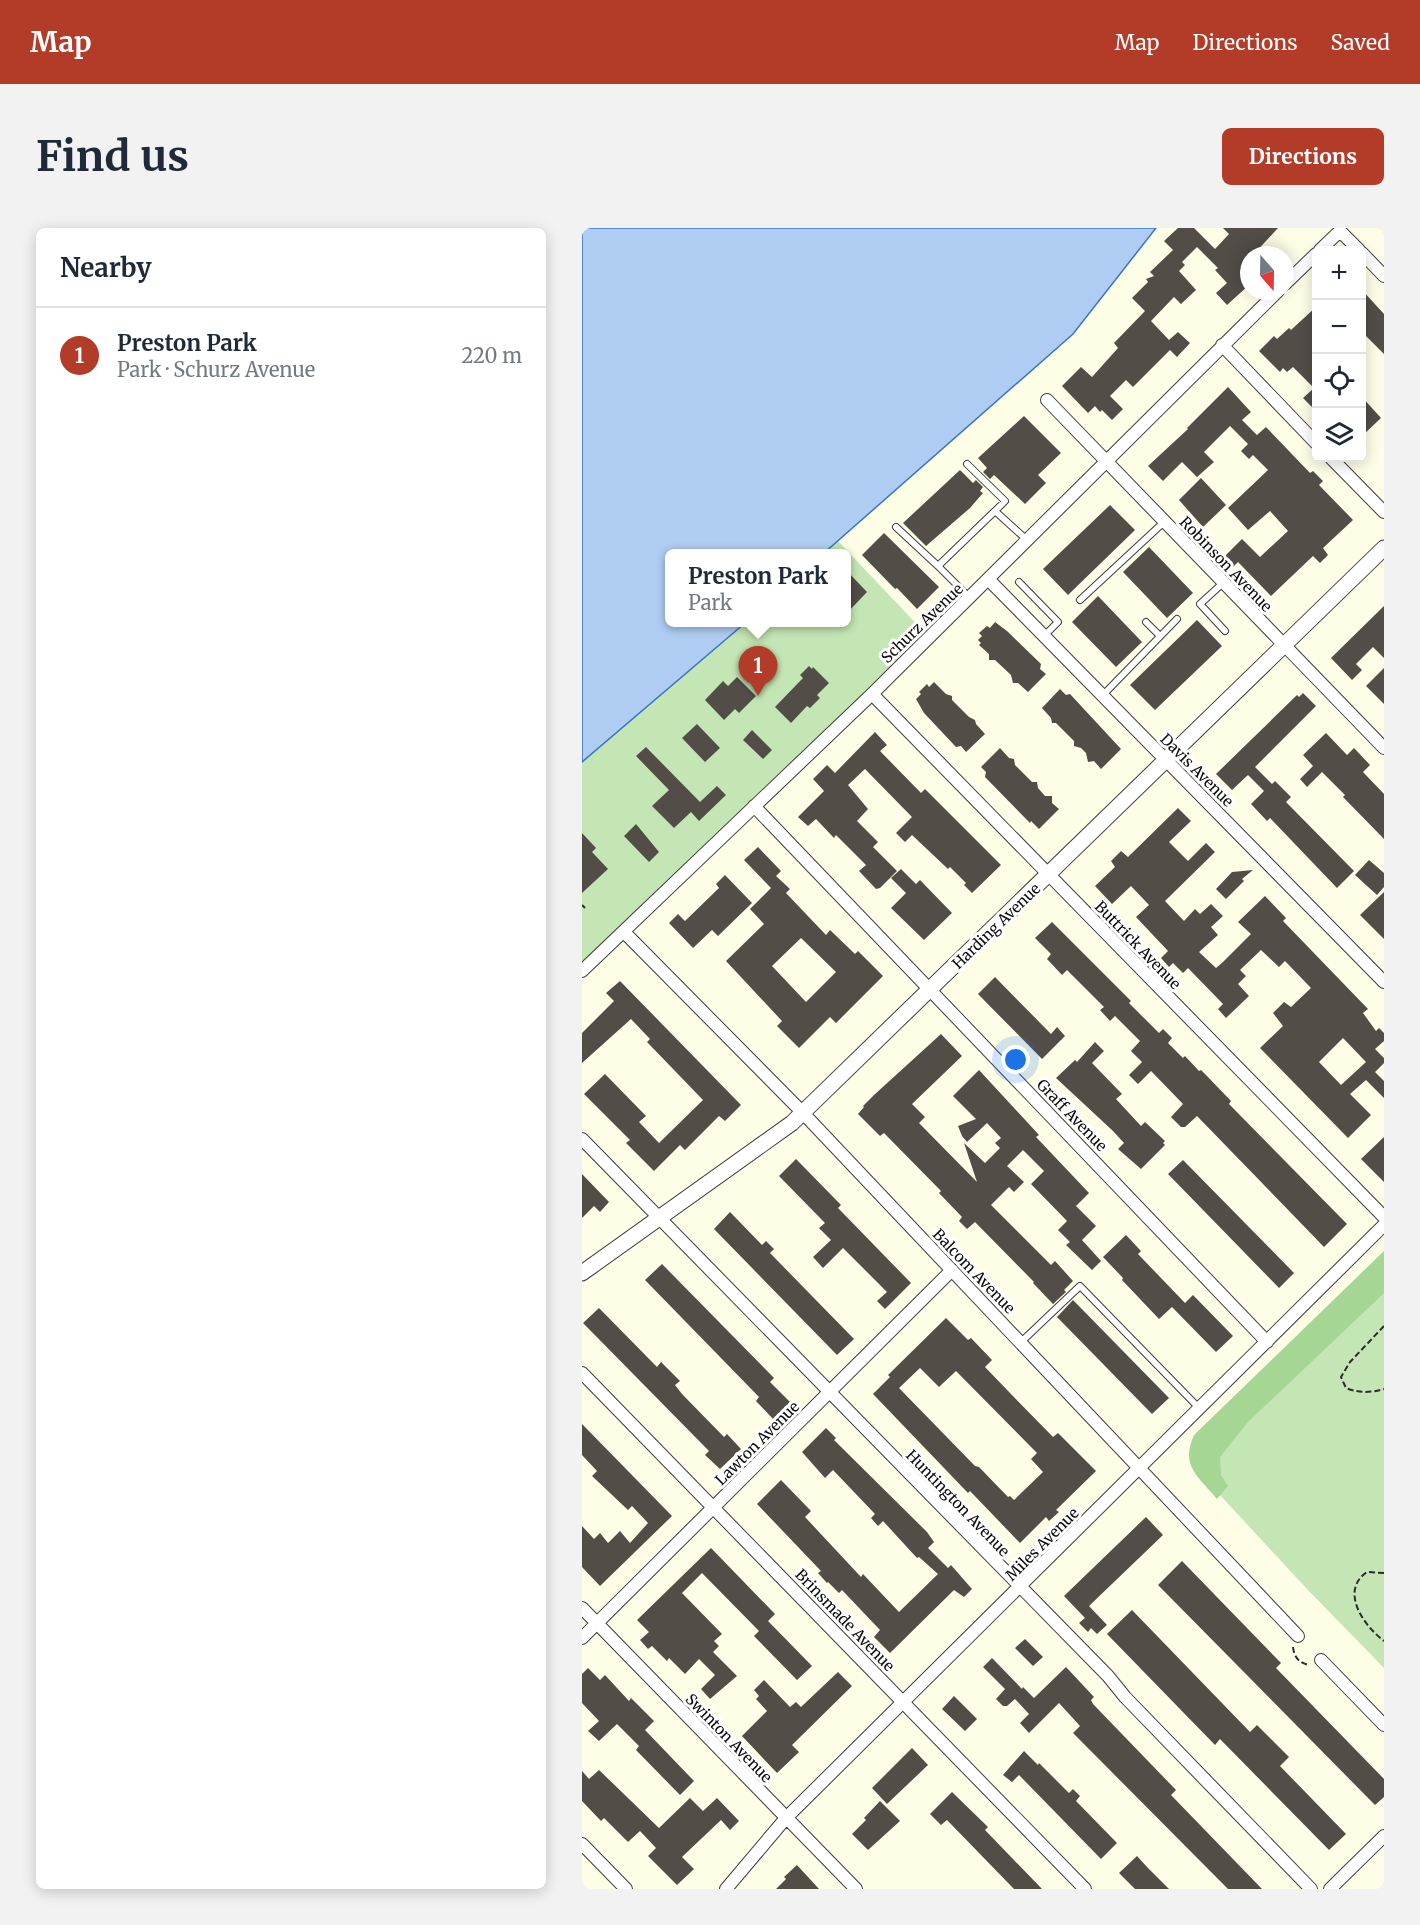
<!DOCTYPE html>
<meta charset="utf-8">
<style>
body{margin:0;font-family:Merriweather,serif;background:#f2f2f3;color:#1f2937}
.controls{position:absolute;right:18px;top:18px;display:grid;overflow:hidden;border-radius:9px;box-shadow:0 3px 15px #0003}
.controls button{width:54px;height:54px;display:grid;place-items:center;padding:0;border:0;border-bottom:2px solid #e0e1e3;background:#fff;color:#1f2937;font:30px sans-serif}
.compass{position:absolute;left:658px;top:18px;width:54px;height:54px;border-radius:50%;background:#fff;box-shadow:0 3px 15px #0003;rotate:160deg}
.you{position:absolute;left:434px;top:832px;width:21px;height:21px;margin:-15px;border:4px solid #fff;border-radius:50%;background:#1a73e8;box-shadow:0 0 0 9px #1a73e833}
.badge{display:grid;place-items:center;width:39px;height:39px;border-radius:50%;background:#b33c29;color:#fff;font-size:20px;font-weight:700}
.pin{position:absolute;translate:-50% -50px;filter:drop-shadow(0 2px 3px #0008)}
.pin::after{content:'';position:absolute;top:32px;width:21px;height:18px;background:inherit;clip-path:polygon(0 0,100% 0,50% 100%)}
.popup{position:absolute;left:83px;top:321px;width:186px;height:78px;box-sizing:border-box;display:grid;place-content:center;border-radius:9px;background:#fff;filter:drop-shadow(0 2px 4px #0005);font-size:20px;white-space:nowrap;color:#747a83}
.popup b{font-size:22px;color:#1f2937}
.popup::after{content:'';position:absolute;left:50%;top:100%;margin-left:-12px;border:12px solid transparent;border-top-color:#fff}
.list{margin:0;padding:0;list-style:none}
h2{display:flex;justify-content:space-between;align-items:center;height:78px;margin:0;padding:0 24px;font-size:26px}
h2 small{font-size:20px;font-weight:400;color:#747a83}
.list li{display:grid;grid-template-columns:39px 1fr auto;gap:18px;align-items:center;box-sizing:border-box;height:96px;padding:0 24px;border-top:2px solid #e0e1e3}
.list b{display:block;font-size:22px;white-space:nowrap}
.list p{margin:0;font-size:20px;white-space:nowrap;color:#747a83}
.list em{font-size:20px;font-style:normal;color:#747a83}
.icon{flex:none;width:33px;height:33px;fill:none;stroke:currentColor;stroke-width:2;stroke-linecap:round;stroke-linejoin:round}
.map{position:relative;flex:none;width:802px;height:1661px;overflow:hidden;border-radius:9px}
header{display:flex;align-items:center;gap:36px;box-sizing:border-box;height:84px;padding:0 30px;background:#b33c29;color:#fff}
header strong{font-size:28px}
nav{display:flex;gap:33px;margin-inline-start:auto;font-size:21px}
.intro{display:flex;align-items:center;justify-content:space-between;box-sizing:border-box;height:144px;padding:0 36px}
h1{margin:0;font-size:42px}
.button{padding:15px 27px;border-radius:9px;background:#b33c29;color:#fff;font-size:21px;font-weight:700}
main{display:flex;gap:36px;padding:0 36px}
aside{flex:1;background:#fff;border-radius:9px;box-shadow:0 3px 15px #0003}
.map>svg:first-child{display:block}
.green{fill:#c4e6b4}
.forest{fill:#a5d694}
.water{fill:#afcdf3;stroke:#3974c7;stroke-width:1.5}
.building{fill:#524d47;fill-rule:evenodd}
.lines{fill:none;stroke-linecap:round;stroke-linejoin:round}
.service-casing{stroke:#3d3d3d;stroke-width:8}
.minor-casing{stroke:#3d3d3d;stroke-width:14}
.tertiary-casing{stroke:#3d3d3d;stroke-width:17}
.path{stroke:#2c2c2c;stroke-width:2;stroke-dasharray:6 3;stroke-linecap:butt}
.service{stroke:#fff;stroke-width:6}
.minor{stroke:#fff;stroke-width:12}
.tertiary{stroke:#fff;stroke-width:15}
.labels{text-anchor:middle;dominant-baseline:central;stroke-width:6;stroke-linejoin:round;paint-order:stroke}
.street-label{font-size:15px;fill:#0a0a0a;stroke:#fff}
</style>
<header>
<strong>Map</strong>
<nav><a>Map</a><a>Directions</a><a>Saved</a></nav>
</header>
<div class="intro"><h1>Find us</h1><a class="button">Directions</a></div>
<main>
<aside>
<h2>Nearby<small></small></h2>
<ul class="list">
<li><span class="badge">1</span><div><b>Preston Park</b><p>Park · Schurz Avenue</p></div><em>220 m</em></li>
</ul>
</aside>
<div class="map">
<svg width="802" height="1661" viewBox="0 0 802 1661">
<rect width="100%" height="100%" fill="#fefee7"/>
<path class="green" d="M256,313L344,406L0,736V530L160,395L264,394V326L241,325Z
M802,1026V1440L725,1361L624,1252L610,1220Z"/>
<path class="forest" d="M802,1023V1065L666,1194L638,1229L639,1247L646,1258L635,1271C616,1248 598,1238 612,1207Z"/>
<path class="water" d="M0,0H574L491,106L242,325L88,326V394L163,395L0,534Z"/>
<path class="building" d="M596,0H612L633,21L647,6L641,0H696L671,27H667V46L662,51L667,57L645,77L634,65L645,55L633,42L636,40L615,19L600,34L603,37L597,43L614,62L599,76L592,69L569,93L587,112L596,104L608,115L595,129L588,122L551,159L544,152L528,168L541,181L530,192L520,182L518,184L513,178L506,185L480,158L499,139L510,149L536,120L532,115L563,83L550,70L566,54L564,51L572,48L568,44L591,22L582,13Z
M780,62L802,86V126L780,104Z
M735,78V184L721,170L732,160L711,139L705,144L701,140L698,144L677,123L692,108L695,111L707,100L709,102Z
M646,159L669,184L660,192L675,207L684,199L728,245L731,243L741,253L737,257L771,292L741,320L746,327L738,335L731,328L689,368L656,334L651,339L642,329L660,311L678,329L706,303L688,283L666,302L646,280L686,242L671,227L667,231L659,223L666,216L648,198L622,224L632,234L615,249L600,234L581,253L566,238L606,201L605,200Z
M780,169L799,190L780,208Z
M442,188L479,225L456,247L464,255L443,276L412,247L408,251L401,244L405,240L396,230Z
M378,242L391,255L394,252L401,259L398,263L401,265L388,280L344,318L321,295Z
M619,250L644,277L621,299L597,272Z
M528,277L553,302L486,367L461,341Z
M302,305L357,359L335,381L315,360L313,361L280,327Z
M567,319L611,365L585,390L541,344Z
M264,342L285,364L264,386Z
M516,368L560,414L534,439L490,394Z
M802,378V430L791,419L774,436L780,442L770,452L749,430Z
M615,392L640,418L573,482L548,457Z
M413,394L425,403L459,436L458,441L464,446L446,464L436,455H431L429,447L413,432H407V426L397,417L399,415L396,412L400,408L397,405L405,398L408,400Z
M227,438L230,441L231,439L247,455L235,467L238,470L228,480L225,478L209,495L193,479L221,450L218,447Z
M802,440V476L784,458Z
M155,449L174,468L157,485L153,481L142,492L123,472L141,453L146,458Z
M352,454L364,466L370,468V472L387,489L393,492L394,496L403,506L384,524L379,518L374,519L342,485L334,471L339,466L337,464L345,456L347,459Z
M478,461L484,467L488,466L539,521L519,541L512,533L506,534L504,525L499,520L492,518V513L474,495H470L469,490L460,480Z
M721,465L734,478L673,539L690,556L693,553L709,569L704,574L772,643L755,660L688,590L685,593L669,576L682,563L666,547L650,562L634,546L715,467L717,469Z
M115,496L138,520L123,534L100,510Z
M170,502L190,522L181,531L161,512Z
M293,504L305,517L298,523L339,565L343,561L419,637L390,665L382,657L384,655L368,639L366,641L330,607L323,614L314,605L330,589L283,541L266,557L286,581L275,593L296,614L291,619L315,643L298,660L294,661L277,643L284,637L254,607L252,610L234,591L226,598L216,589L242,563L231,551L245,537L253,545Z
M744,505L765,527L772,520L788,537L781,544L802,566V611L761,569L763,567L740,544L725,559L718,551L731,538L721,527Z
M64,519L118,574L135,558L144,567L117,593L109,584L92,600L70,578L87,562L54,528Z
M418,520L427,530L432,531L433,537L450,554H455L456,560L463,568H470V575L477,581L457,601L449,593L448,595L403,549L404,544L399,539Z
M596,580L609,593L587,614L606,633L624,615L633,624L583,673L602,693L613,681L618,686L629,676L641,688L629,699L636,707L617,724L634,740L641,734L669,706L656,694L683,668L704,690L701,693L786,781L781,785L794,803L797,800L802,805V813L793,821L802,830V835L793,844L802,853V870L784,852L768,866L789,887L766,910L678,820L701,798L691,785L702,774L709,779L729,760L703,733L697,739L679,722L658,742L664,748L656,756L667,768L644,790L636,781L641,776L606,740L601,745L591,735L587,739L579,730L586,723L554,689L567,677L549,658L530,676L513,658L533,639L529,633L539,623L546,629ZM761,810L784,834L759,857L737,834Z
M54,596L77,624L67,634L42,608Z
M0,605L14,620L10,624L26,641L0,665Z
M176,619L199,643L194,648L208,661L204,665L244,707L248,702L273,726L276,723L301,748L254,795L248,789L217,820L195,798L200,793L144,733L182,696L168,681L189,660L162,632ZM219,710L254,744L224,774L190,738Z
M787,632L802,645V659L795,667L773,647Z
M319,641L334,656L338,652L370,685L342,712L309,680L324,665L309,650Z
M671,642L660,651L662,653L644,671L634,661L650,644Z
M143,647L170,675L136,708L130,702L111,720L87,695L96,686L103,693L137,660L134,656Z
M802,664V711L778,687Z
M470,694L549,773L547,775L577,805L581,801L590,810L586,815L601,830L603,828L617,843L619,842L624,847L649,873L647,876L765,996L742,1019L615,888L603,899H599L589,889L601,876L569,843L556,856L547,847L560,834L549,823L558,813L533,788L528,793L518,782L522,779L485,742L480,747L465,731L469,726L453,710Z
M413,749L469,806L475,799L483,808L460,831L396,766Z
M38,753L159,877L143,893L137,888L103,922L98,917L72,943L44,915L48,912L2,866L23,846L64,888L57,894L77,915L121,872L65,814L68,811L49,791L0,835V805L32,773L24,765Z
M359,806L380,828L330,876L343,889L337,895L395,954L382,915L403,935L418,920L413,915L419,910L405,895L385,914L380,908L376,898L394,891L371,868L397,842L457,907L454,909L507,965L494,978L514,998L500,1012L519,1033L510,1042L484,1017L488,1014L476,1002L485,993L449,956L462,943L441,922L425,938L442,954L432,964L427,959L409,977L469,1037L473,1033L491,1053L482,1062L484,1064L471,1076L451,1055L452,1054L393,994L385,1001L377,993L380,989L357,965L359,963L302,905L298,908L276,886L282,879L281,878L292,867Z
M513,814L522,823L510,835L540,866L534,871L559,898L563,894L583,913L581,915L583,917L559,941L536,921L542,915L531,903L474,850L493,832L495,834Z
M802,909V954L779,931Z
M214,931L259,977L256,980L329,1055L303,1081L295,1073L305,1064L261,1020L241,1040L231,1029L249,1012L237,1000L243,995L197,948Z
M601,932L712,1045L697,1060L586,946Z
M0,946L27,974L18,984L12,978L0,990Z
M148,984L180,1017L184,1013L192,1021L188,1025L272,1111L255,1127L132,1001Z
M544,1007L559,1023L556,1026L603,1075L611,1067L651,1108L634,1124L590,1079L577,1091L540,1052L541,1050L521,1029Z
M80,1036L192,1150L188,1154L208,1174L191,1191L174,1173L177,1169L63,1052Z
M491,1072L587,1170L570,1186L475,1089Z
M17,1080L75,1139L79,1134L98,1153L93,1157L100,1166L142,1209L145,1206L159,1221L138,1241L123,1227L127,1223L1,1095Z
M364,1090L386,1112L389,1110L410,1132L403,1139L428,1165L471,1209L476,1205L514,1243L474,1282L477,1284L467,1293L464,1289L438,1315L388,1263L386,1265L291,1166L308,1149L306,1147ZM338,1140L357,1159L374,1143L455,1225L449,1231L461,1244L432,1272L428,1268L426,1269L397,1239L393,1238L317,1160Z
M0,1196L90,1288L18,1358L0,1339V1298L12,1311L18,1305L26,1315L38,1303L48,1315L66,1295L50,1278L46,1282L10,1248L15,1243L0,1227Z
M244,1200L254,1210L252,1212L345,1304L352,1314L346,1320L366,1340L369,1337L390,1361L382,1369L372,1362L308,1425L292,1409L298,1402L260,1362L257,1365L246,1354L245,1355L236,1345L239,1343L175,1276L199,1252L229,1283L223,1289L279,1349L281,1346L317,1384L356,1346L337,1329L335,1330L301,1293L296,1298L289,1290L293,1286L251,1242L243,1250L220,1224Z
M564,1289L581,1307L507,1378L525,1397L515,1406L509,1400L506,1404L497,1395L503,1390L482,1368Z
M129,1320L193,1386L186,1393L230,1438L215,1452L172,1408L177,1403L120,1345L100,1365L140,1406L132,1413L137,1418L131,1424L155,1448L128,1471L119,1461L133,1447L117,1431L103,1446L87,1430L85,1433L70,1418L66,1421L58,1412L67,1404L55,1392Z
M600,1333L699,1435L694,1440L802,1551V1569L793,1577L576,1357Z
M550,1382L668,1504L675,1497L707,1529L698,1538L764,1606L747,1622L638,1511L633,1517L525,1406Z
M443,1411L461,1429L451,1438L433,1420Z
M410,1430L440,1461L441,1459L452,1470L484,1439L512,1469L509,1472L511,1476L594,1562L589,1567L680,1661H646L491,1505L498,1498L477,1475L447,1505L438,1495L447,1486L433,1471L425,1478H421L414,1471L423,1461L401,1439Z
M6,1440L18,1452L23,1447L47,1473L49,1470L72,1493L63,1502L112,1553L98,1567L54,1522L57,1518L35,1496L17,1513L6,1503L17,1493L0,1475V1446Z
M256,1444L270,1458L210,1517L217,1524L195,1545L160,1508L185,1483L174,1471L177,1468L172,1462L182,1452L208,1479L214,1474L219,1479Z
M372,1468L395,1491L383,1503L360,1481Z
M330,1520L346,1537L305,1576L290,1560Z
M442,1523L456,1537L457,1535L487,1565L491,1561L498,1568L494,1573L535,1615L519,1631L437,1547L430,1554L421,1547Z
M17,1542L77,1600L108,1570L121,1583L135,1570L157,1593L148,1602L139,1592L100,1629L112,1641L95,1657L66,1628L74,1620L58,1603L46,1614L22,1590L19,1593L0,1573V1543L7,1551Z
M370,1564L406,1599L403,1602L460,1661H432L365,1592L359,1597L348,1586Z
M298,1573L318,1593L286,1622L270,1606L284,1592L282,1590Z
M555,1628L566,1640L587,1661H553L537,1645Z
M215,1637L237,1661H194L204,1651L202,1649Z"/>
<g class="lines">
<g class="service-casing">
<path id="service" d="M385,236L423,273L413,283
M314,299L356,338
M437,354L476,394L462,408
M641,355L618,376L643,403
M387,369L356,338L413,283L445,312
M498,372L582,294
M564,394L578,408
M521,467L595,391
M439,1114L498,1058L617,1180"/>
</g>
<g class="minor-casing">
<path id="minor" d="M738,22L758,3L777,22
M780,25L802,48
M703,56L734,26
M640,117L734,215
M465,172L802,520
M749,230L802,284
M406,351L802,754
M290,466L802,989
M172,578L685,1114
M42,704L221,885L716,1408
M0,743L290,466L696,63
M0,911L526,1448L543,1469L729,1661
M0,1145L503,1661
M0,1380L274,1661
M0,1410L370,1042
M739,1432L802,1497
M0,1616L44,1661
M144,1661L204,1590L802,997
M748,1661L802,1608"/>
</g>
<g class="tertiary-casing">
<path id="tertiary" d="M0,1045L210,895L802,320"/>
</g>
<path class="path" d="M0,677L3,680
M802,1098L768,1134L759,1149L764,1160C776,1165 789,1165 802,1161
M802,1345L785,1344C757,1363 782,1398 802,1413
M711,1419C712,1429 717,1435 727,1437"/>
<use href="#service" class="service"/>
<use href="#minor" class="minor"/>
<use href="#tertiary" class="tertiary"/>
</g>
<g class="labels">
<g class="street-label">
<text transform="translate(644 336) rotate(46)">Robinson Avenue</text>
<text transform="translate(340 395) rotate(-44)">Schurz Avenue</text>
<text transform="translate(615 542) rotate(45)">Davis Avenue</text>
<text transform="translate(414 698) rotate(-44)">Harding Avenue</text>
<text transform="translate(556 717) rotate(46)">Buttrick Avenue</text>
<text transform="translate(490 887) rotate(46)">Graff Avenue</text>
<text transform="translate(392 1043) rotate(46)">Balcom Avenue</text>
<text transform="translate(175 1215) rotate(-45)">Lawton Avenue</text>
<text transform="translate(376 1275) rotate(46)">Huntington Avenue</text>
<text transform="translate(460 1316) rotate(-45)">Miles Avenue</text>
<text transform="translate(263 1392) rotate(46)">Brinsmade Avenue</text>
<text transform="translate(147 1510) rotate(46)">Swinton Avenue</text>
</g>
</g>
</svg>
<div class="controls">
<button>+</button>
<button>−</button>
<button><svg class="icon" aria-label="locate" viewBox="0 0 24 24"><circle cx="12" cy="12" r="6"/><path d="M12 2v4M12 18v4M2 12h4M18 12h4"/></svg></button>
<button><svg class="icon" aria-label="layers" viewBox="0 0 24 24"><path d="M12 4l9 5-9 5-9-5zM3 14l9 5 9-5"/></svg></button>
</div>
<svg class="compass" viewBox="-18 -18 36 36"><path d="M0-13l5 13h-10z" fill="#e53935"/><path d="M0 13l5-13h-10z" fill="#747a83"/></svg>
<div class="you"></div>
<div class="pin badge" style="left:176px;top:468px">1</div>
<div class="popup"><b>Preston Park</b>Park</div>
</div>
</main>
